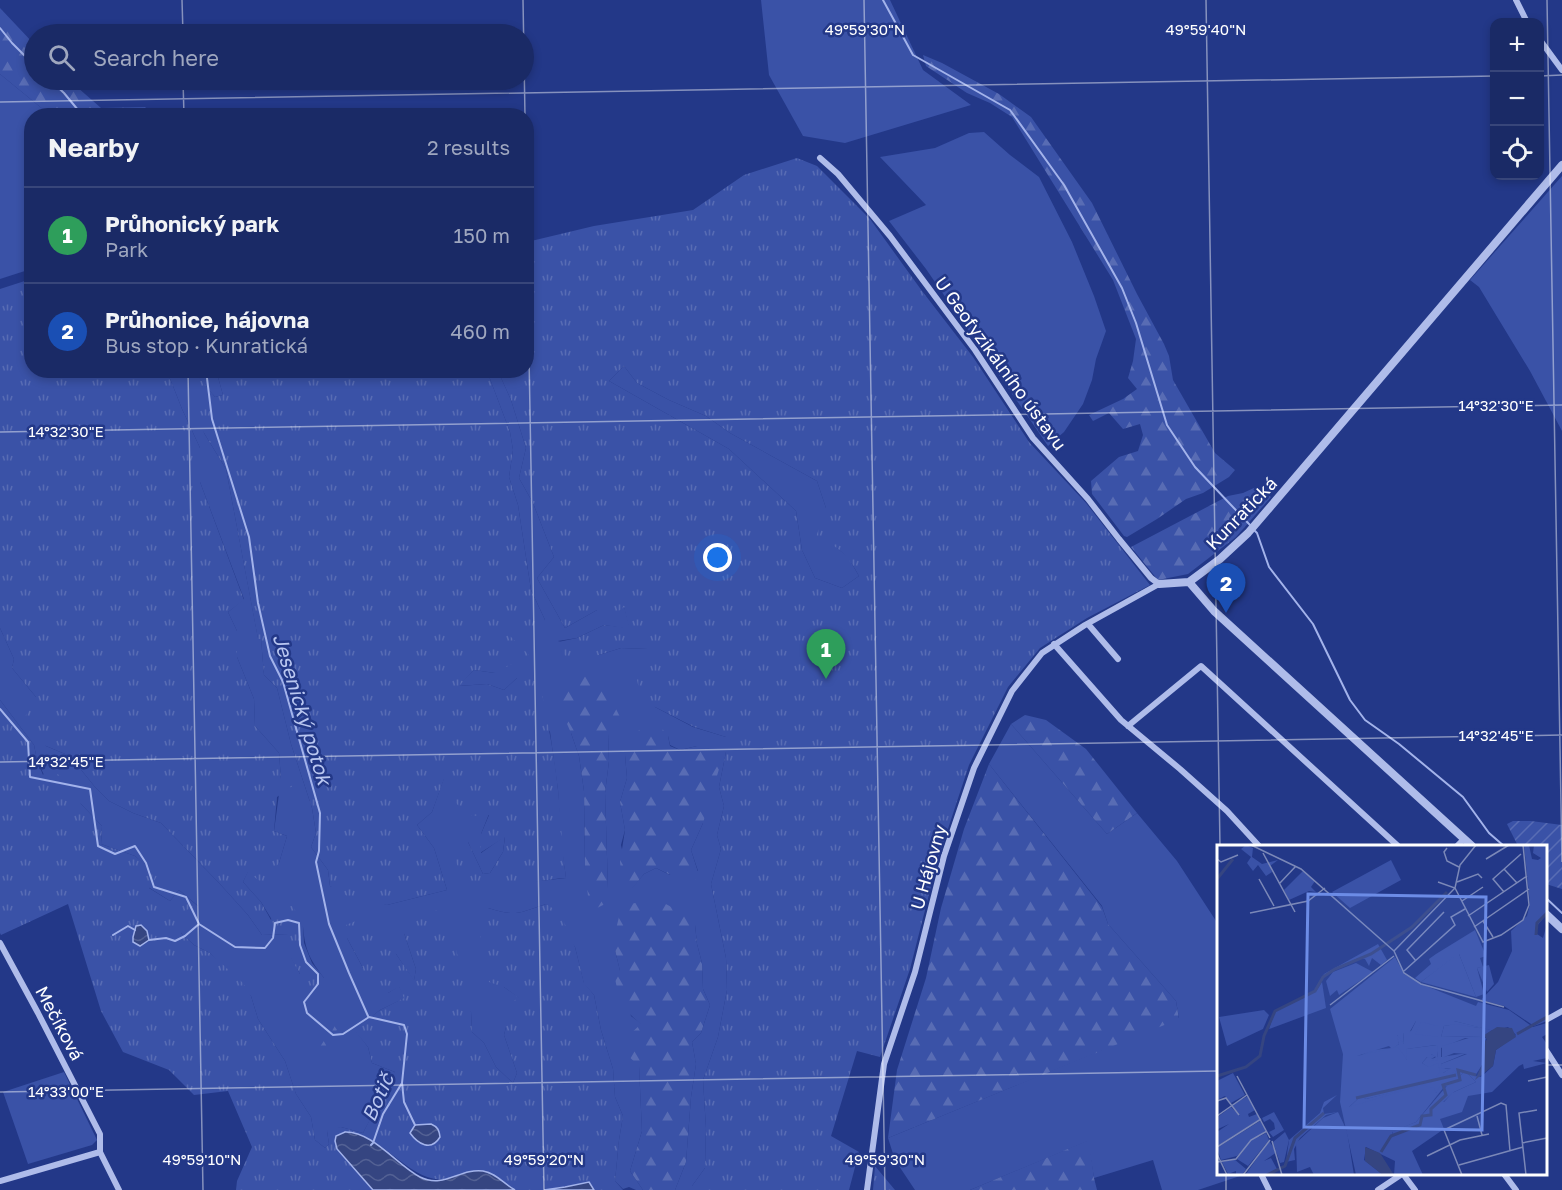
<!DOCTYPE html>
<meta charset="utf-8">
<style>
body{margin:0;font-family:"Golos Text",sans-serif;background:#23326c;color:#f1f3f6}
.controls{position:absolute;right:18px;top:18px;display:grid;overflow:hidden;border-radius:12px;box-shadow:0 3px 9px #0003}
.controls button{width:54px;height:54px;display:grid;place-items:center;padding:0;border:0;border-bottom:2px solid #38467a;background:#1a2a66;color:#f1f3f6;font:30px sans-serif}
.you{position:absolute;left:718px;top:558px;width:21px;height:21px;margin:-15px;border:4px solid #fff;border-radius:50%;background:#1a73e8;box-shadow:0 0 0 9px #1a73e833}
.badge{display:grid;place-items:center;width:39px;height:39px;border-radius:50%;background:#f5ee71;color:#fff;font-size:20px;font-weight:700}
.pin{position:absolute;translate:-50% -50px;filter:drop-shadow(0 2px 3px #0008)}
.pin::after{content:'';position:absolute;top:32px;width:21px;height:18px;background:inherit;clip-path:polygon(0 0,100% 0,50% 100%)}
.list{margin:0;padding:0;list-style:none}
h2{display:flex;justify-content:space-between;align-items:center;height:78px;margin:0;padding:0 24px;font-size:26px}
h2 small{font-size:20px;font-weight:400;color:#9fa7bf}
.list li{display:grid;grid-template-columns:39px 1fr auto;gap:18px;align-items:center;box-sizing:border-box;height:96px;padding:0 24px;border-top:2px solid #38467a}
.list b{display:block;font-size:22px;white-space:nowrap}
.list p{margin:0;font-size:20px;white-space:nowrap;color:#9fa7bf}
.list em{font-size:20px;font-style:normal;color:#9fa7bf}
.icon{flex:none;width:33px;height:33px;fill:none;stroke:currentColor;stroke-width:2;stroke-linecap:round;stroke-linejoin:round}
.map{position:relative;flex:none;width:1562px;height:1190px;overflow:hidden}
.search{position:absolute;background:#1a2a66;box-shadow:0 3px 9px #0003;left:24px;top:24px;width:510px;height:66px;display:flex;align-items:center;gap:15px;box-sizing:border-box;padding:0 21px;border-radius:33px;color:#9fa7bf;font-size:22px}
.panel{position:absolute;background:#1a2a66;box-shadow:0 3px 9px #0003;left:24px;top:108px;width:510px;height:270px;border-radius:24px}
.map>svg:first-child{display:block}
.grass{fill:#3a52a7;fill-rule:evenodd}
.forest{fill:url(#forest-firs)}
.park{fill:url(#park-tufts);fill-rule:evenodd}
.garden{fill:url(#garden-furrows)}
.water{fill:url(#water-waves);stroke:#a3b3eb;stroke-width:1.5}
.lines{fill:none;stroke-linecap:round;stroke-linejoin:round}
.stream{stroke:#a3b3eb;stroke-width:2}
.minor{stroke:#afbcea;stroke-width:6}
.tertiary{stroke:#afbcea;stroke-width:8}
.ticks{fill:none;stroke:#fff;stroke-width:1.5;stroke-opacity:0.45}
.labels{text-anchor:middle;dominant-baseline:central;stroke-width:5;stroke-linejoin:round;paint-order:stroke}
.street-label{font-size:18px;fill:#fff;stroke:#233888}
.water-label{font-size:20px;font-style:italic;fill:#bac7f1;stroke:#233888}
.inset-river{fill:none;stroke:#354581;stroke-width:3}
.inset-road{fill:none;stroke:#7b88b8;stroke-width:1.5}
.view{fill:#6c8ce6;fill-opacity:0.15;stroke:#6c8ce6;stroke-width:3}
.inset-edge{fill:none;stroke:#fff;stroke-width:3}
.ticks-label{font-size:15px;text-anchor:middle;fill:#fff;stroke:#233888;stroke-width:5;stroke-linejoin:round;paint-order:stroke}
</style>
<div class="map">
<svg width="1562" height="1190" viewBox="0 0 1562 1190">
<defs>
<pattern id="forest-firs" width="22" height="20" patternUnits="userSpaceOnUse" patternTransform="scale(1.5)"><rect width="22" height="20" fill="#3a52a7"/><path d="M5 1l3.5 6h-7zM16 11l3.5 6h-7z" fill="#586cb4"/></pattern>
<pattern id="park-tufts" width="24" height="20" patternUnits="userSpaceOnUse" patternTransform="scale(1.5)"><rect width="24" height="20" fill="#3a52a7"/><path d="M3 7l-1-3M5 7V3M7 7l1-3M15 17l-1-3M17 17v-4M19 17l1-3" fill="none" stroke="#586cb4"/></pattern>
<pattern id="garden-furrows" width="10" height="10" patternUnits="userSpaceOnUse" patternTransform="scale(1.5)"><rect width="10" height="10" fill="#3a52a7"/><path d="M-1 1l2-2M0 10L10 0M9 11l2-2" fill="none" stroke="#586cb4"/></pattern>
<pattern id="water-waves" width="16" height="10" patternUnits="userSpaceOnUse" patternTransform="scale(1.5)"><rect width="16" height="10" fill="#354581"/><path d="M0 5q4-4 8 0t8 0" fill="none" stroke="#536194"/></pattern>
</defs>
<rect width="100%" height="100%" fill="#233888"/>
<path class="grass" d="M761,0H890L923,70L971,105L845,143L803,136L769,75Z
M0,74L50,115L32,116L31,269L0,279Z
M984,132L1010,155L1039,177L1072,242L1094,296L1106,331L1096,359L1092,380L1083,404L1064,432L1048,446L926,269L889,221L926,205L880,157L935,148L969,133Z
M1562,176V431L1530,371L1479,287L1470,280Z
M624,366L637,383L669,400L706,416L730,433L817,481L826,508L831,543L848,557L859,576L842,588L815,578L802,550L796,511L729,449L609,381Z
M167,371H213L218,377L223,395L215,397L197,376L204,433L226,469L258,638H261L264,675L277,688L291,744L312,808L316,833L311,847L328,870L330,886L387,905L447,890L434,848L417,825L432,812L444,778L489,814L481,834V853L505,836L503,852L490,873L483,874L468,842L467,889L566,878L561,842L558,790L550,732L517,678L504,690L487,684L458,686L474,670L495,673L497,630L545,620L531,590L518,505L509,477L513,450L510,432L487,371H498L511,400L526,448L519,478L533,503L554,557L537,578L565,628L597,610L624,606L630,629L604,625L577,638L558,641L599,655L621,648L648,649L655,707L693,727L726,737V752L719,787L724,806L717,835L721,849L711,884L726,958L727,990L718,1037L703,1080L706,1128L705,1168L692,1186V1190H675L686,1162L691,1097L696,1064L692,1042L701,1033L710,1005L703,989L702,963L697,944L695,925L615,950L631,1016L642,1024L639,1065L642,1131L630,1171L643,1190H636L629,1187L623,1189L615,1181L619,1140L623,1116L615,1097L613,1069L601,1030L594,995L584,984L575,947L546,904C519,913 516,917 488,908L504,987L520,998L506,1027L504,1035L517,1073L513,1083L496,1067L484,1043L472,1032L471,1012L404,933L416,969L414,981L396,954L347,938L363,968L388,993L399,986L405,998L380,1010L355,1030L368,1047L372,1063L395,1072L363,1133L341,1127L327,1131L329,1144L325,1148L315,1140L311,1117L296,1094L285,1061L258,1019L251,996L210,953L194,945L181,933L185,910L198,906L179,890L170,901L148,887L157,876L135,856L101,844L102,826L81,804L44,775L37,760L34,745L0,700V628L14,659L12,668L36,697L46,746L70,756L95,787L109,801L133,813L161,823L220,884L248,915L262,935L288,934L289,953L300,974L324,978C310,960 305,950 303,927L272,920L261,902L243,882L248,871L279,863L287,836L274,831L281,779L279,753L255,726L254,699L237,657V631L228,612L244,599L200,482V448L182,409ZM571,733L608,734L609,761L605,793L608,889L585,869L584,791L579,756ZM668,736L670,745L680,750L697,746L703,823L691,850L698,871L670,875L656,868L644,874L631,889L621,845L625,830L620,802L627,778L625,755Z
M1011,724L1107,834L1137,813L1177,861L1218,924V1174H1246L1198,1190H1162L1153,1160L1094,1178L1088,1141L970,1190H915L895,1160L888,1138L1179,1018L1176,1001L1108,924L1102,906L989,764Z
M64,1072L97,1140L92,1145L28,1164L3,1092Z"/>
<path class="forest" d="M0,8L34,44V80H69L101,108L145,107L153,115H50L0,74Z
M923,55L942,63L999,94L1031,117L1092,203L1137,294L1164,344L1169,356L1173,380L1215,453L1235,470L1229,477L1203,493L1186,499L1157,519L1127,537L1124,536L1092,494L1091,481L1119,457L1138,451L1143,435L1140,424L1123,429L1109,413L1093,421L1089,415L1123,399L1137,389L1128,378L1133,361L1136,339L1113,280L1012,117L990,103L967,93L926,66Z
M1256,487L1271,497L1236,537L1188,574L1158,580L1131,547L1228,496L1243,493Z
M572,673L602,681L622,721L608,734L609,761L605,793L608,889L605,904L597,908L588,896L585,869L584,791L579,756L571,733L554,694Z
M1025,715L1046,720L1086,749L1137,813L1107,834L1011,724Z
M647,724L660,726L668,736L670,746L680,750L697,746L715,755L719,769L703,823L691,850L698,872L693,886L656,868L644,874L631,890L623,885L620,862L625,830L620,802L627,778L625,755L630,743L638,731Z
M989,764L1102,907L1108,924L1176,1001L1179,1019L888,1138L897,1070L926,978L941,908L964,829Z
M642,902H662L679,911L695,925L697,944L702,963L703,989L710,1005L701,1033L692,1042L696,1064L691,1097L686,1162L675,1190H643L630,1171L642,1131L639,1066L625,1053L628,1036L641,1024C620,1007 619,999 614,973L620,971L615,950L617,925L622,905Z
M328,1024H333L337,1030L330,1037C335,1042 336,1045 334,1052H327L320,1047L327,1036L325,1031Z
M1089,1140L1094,1178L1097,1190H970Z"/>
<path class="park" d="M797,158L817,166L870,219L922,291L973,357L1029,442L1086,503L1150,585L1087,618L1040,648L1008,687L969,765L938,859L910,969L880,1057L857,1051L831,1136L859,1152L849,1190H692V1186L705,1168L706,1128L703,1080L718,1037L727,990L726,958L711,884L721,849L717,835L724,806L719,787L726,752V737L694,727L655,707L640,694L635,670L648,649L621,648L599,655L567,660L558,642L577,638L604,625L629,628L624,607L610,618L597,610L565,628L537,578L554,557L533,503L519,478L526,448L511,400L498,371L526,370L527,242L594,226L693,210L744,175ZM624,366L637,383L669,400L706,416L730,433L817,481L826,508L816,537C838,546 848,555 859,576L842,588L815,578L802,550L796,511L729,449L609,381Z
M31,279L32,370L167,371L182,409L200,448V482L244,600L228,612L237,631V657L254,699L255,726L279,753L281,779L294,785L277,797L274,831L287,836L279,863L262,883L248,872L243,882L261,902L271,920L276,907L293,906L303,927L304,943L312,963L324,978L317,1003L295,990L300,974L288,953V934L262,935L248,915L220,884L161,823L133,813L109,801L95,787L70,756L46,746L25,717L36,697L12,668L14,659L0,628V289Z
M213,371H487L510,432L513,450L509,477L518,505L531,590L545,620L534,638L500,631L511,637L529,655L495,673L474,670L459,686L487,684L504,690L517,678L538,675C546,713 554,751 558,790C561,819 562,849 566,878C533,880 500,892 467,889L454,857L455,842H468L483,874L490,873L503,852L505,837L480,853L481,834L489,815L467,816L452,798L444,779L432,812L417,825L434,848L447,890L387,905L352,899L330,886L328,870L311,847L316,833L312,808L291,744L277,688L264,675L261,639H258L226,469L204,433L194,409L197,375L215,397L223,395L218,377Z
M0,700L34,745L37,760L43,775L47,769L63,777L81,804L102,826L101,844L135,856L158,875L149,888L170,901L179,890L199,907L186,910L193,923L181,933L194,945L210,953L243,983L251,996L258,1019L285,1061L296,1094L311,1117L315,1140L325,1148L329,1144L327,1131L329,1128L341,1127L363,1133L373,1113L366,1109L373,1093L395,1072L372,1063L368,1047L354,1030L380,1010L404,998L399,987L388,993L377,995L364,982L363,968L347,938L346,925L358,920L378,923L396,954L414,980L416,969L404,933L407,915L423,909L439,911L455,945L471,1012L472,1032L484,1043L496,1067L513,1083L517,1073L504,1035L506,1027L502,1018L506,1005L519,998L504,987L489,982L481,955L480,914L488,908C516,917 519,913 546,904L560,913L575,947L584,983L594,995L601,1030L613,1069L615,1097L623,1116L619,1140L615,1181L623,1190H594L589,1182L560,1188L544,1190H515L506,1185L449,1178C411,1190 376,1122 340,1134L360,1175L373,1190H236L237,1181L252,1147L228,1091L194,1095L169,1070L123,1052L101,1011L68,904L1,935L0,933ZM439,1130L438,1141L419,1143L410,1133Z
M875,1166L895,1190H873Z"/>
<path class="garden" d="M1513,821H1531L1562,825V889L1546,884V846H1518L1507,824Z"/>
<path class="water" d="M141,925L147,931L149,940L140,946L133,942V937L136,926Z
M431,1124C438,1127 439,1130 440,1137C431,1152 418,1144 410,1133L415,1125Z
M345,1132C372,1131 397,1165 420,1177C444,1189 460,1168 483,1171C496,1173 504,1184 515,1190H373L337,1149L335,1141L336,1136Z
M589,1182L594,1190H544L565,1187Z"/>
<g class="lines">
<path class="stream" d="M883,0L913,55L1010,110L1064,185L1122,288L1136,323L1167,425L1195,467L1250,525
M0,28L12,43L34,65
M50,80L64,93L83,116
M206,370L212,419L249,537L258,603L270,656L283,682L320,813L319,851L316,862L329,924L349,973L368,1016
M1254,530L1257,533L1269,567L1313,624L1350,700L1365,720L1399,744L1463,797L1489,833L1504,846
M0,709L28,742L30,777L90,789L98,846L115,854L135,846L146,863L154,887L186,897L199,924L235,947L265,948L273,938L275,923L288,920L299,923L300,945L306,962L318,974V984L304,1002L307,1013L333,1035L343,1034L369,1017L404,1025L407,1034L402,1083L383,1114L373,1143L371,1145
M1546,898L1562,913
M113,935L128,926L135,930
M149,940L166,938L175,941L185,936L199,924
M402,1083L404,1102L415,1125"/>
<path class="minor" d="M1516,0L1527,22
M1540,40L1562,70
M820,158L838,174L890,236L975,350L1033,438L1088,499L1119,539L1151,578L1159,584L1085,625L1042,653L1012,691L974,768L944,856L915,972L884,1064L867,1190
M1088,624L1118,659
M1054,644L1121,720L1180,769L1227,811L1259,846
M1128,726L1201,666L1398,846
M1457,846L1464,839
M0,943L38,1013L100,1134V1152L119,1190
M1546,1020L1562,1011
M1546,1050L1562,1075
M1261,1174L1269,1190
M1403,1174L1415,1190
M1504,1174L1516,1190
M0,1181L100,1152
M1378,1190L1402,1174"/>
<path class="tertiary" d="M1189,582L1220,559L1248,533L1562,165
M1189,582L1214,611L1472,846
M1159,584L1189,582
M1546,914L1562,929"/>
</g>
<path class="ticks" d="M182,0L183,34M523,0L525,116M864,0L885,1190M1206,0L1220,846M1547,0L1562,862M1540,76L1562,75M183,80L184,116M0,102L1494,76M526,189L544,1190M188,370L203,1190M0,432L1562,405M0,762L1562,735M1546,1065H1562M0,1092L1218,1071M1226,1174V1190"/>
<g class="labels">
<g class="street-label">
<text transform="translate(1001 363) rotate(54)">U Geofyzikálního ústavu</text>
<text transform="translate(1241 513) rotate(-46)">Kunratická</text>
<text transform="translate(928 867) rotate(-74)">U Hájovny</text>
<text transform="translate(60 1023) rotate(62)">Mečíková</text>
</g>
<g class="water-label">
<text transform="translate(303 709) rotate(73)">Jesenický potok</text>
<text transform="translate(377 1097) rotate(-66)">Botič</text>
</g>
</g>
<g transform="translate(1217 845)">
<rect width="330" height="330" fill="#233888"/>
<path d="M174,15L184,35L133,63L115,47ZM86,26L98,36L94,42L99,47L92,46L72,55L67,45ZM258,85L269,111L263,113L266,122L260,123L267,149L259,152L242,109L204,137L198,133L214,119L212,114L219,109ZM139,118L156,127L122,150L120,145L113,151L109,136L116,127ZM105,137L109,163L52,184L58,166L100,145ZM47,165L52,170L46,184L10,201L2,172ZM199,176H237L275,185L265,193H248L224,203V212L250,208L224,219L228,224L235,223L226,228L228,233L237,224L242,232L248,226L259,237L237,247L203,278L176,290L175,286L199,277L234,236L219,248L204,242L131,263L144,251L149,254L212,237L211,222L205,218L213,209L219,211L214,214L221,212L219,200L190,204L191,216L177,204L140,212L155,205L175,203L182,199L179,191L183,190L187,199L186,187L194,186ZM237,180L262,183L264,191L224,192L227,181ZM121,267L130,286L137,330H97L93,322L80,327L79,298L106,273Z" fill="#3a52a7" fill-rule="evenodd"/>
<path d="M161,99L170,115L164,120L155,113L152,121L148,114L141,113L107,131L98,144L107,129ZM242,109L259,152L204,137L240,109ZM272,120L277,139L270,147L260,123ZM204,177L221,181V192L198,189ZM239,179L262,183L271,186L264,191L224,192L227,181ZM120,250L106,263L107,269L121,267L109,270L83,293L77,304L78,315L69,317L72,295L103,268L107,257Z" fill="#3a52a7"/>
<path d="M307,0H312L315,14L321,15L324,13L316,8L317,0H330V69L319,82L320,89L326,93L330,79V176L317,181L287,161L264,155L281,137L295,106L294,86L310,71L313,59ZM178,112L187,129L204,139L259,161L261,157L292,165L316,182L330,178V189L325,192L330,199V213L316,216L330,218L307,224L306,219L302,221L275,247L251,251L245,267L223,274L227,284L195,306L206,330H177L178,316L149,302L147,315L166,330H139L123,257L126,209L113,164ZM199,176H237L277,186L291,182L299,190L279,205L276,221L264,232L258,231L265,220L269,193L255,192L225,201V213L237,208L250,209L224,219L225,224L234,223L226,228V233L235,230L237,225L242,232L248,226L259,237L235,248L227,257L223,255L202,278L176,290L175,287L199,277L227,242L238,238L223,241L219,248L217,243L205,240L132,262L144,251L149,254L214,238L223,227L221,218L212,222L205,218L210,212L216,213L214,209L219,212L214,216L221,215L220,200L189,204L190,215L181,202L140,211L172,201L175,204L182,199L180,190L187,199L186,188H192Z" fill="#3a52a7" fill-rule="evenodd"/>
<path d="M29,0L36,3L35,12L45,19L61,15L53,21L55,27L49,31L41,20L36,26L30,18L34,12L24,4ZM16,228L28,250L14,258L8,251L0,255V236ZM31,251L38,265L31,269L32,272L40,269L43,274L0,301V287L12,279L1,284L2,271L14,262L23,271L15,260ZM57,267L67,285L56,292L52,287L58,284L57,278L53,274L47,277L45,273ZM43,276L49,285L20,311L4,315L0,303ZM68,287L72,295L67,317L63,318L56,297ZM49,288L52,295L31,321L20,314L34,296ZM52,296L60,307L47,316L54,313L60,324L48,330L29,329ZM17,314L29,324L25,330H19V326L11,329L5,317Z" fill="#3a52a7"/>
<path d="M280,182L295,183L299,192L279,205L276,221L258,235L265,220V197L270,195L267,190ZM148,302L163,308L177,330H166L148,316Z" fill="#354581"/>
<path class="inset-river" d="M0,34L16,14M319,90L320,78L330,68M300,189L330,172M0,231L29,222L43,211L47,191L58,166L98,146L106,132L118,124L154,109L195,82L230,47M139,253L239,230M164,307L174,291L203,280L205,271L214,270V264L229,250L226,240L243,235L241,225L259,230M50,330L68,321L78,293L107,268"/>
<path class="inset-road" d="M34,0L84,24L177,106M230,3L227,7L230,16L242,22M46,8L78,67M0,14L4,17L21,10M269,14L292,0M287,24L300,38M42,34L57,61M221,37L238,43L266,97L284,90L306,75L312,60L306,0M240,37L261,29L265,33M62,39L79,21M287,47L276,34L304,9M245,56L266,42M33,68L91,56L108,43M251,71L310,31M266,76L276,92M257,82L312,44M177,106L238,43L243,20L259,0M177,106L187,128L204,139L287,162M199,116L190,105L227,67M187,126L238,80L234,72L248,64M113,160L177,111M20,231L53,293M311,236L330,232M0,256L9,253L22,270M0,271L30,250M260,271L265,290M55,296L65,330M305,298L330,293M0,302L44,274M0,309L10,330M210,311L243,295L272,289M0,317L19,314L34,295L50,286M242,320L306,302M26,330L53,295M245,330L227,285L284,258L289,260L293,306M309,330L302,268L320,265"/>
<path class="view" d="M91,49L269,52L265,285L87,282Z"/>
<rect width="330" height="330" class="inset-edge"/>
</g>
<g class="ticks-label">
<text x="865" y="35">49°59'30"N</text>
<text x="1206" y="35">49°59'40"N</text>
<text x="1496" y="411">14°32'30"E</text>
<text x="66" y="437">14°32'30"E</text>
<text x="1496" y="741">14°32'45"E</text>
<text x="66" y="767">14°32'45"E</text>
<text x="66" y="1097">14°33'00"E</text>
<text x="202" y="1165">49°59'10"N</text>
<text x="544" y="1165">49°59'20"N</text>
<text x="885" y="1165">49°59'30"N</text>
</g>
</svg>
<div class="controls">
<button>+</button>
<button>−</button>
<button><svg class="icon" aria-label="locate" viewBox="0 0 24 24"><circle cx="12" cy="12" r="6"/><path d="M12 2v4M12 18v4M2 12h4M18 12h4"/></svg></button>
</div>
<div class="you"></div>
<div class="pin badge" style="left:826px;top:679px;background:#2e9e5b">1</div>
<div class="pin badge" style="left:1226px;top:613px;background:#1a4fb4">2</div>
<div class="search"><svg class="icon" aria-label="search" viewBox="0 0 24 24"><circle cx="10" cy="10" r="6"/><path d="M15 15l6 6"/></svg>Search here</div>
<section class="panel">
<h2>Nearby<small>2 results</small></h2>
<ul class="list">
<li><span class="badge" style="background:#2e9e5b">1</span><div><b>Průhonický park</b><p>Park</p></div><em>150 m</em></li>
<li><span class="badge" style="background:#1a4fb4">2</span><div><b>Průhonice, hájovna</b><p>Bus stop · Kunratická</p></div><em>460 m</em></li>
</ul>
</section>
</div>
